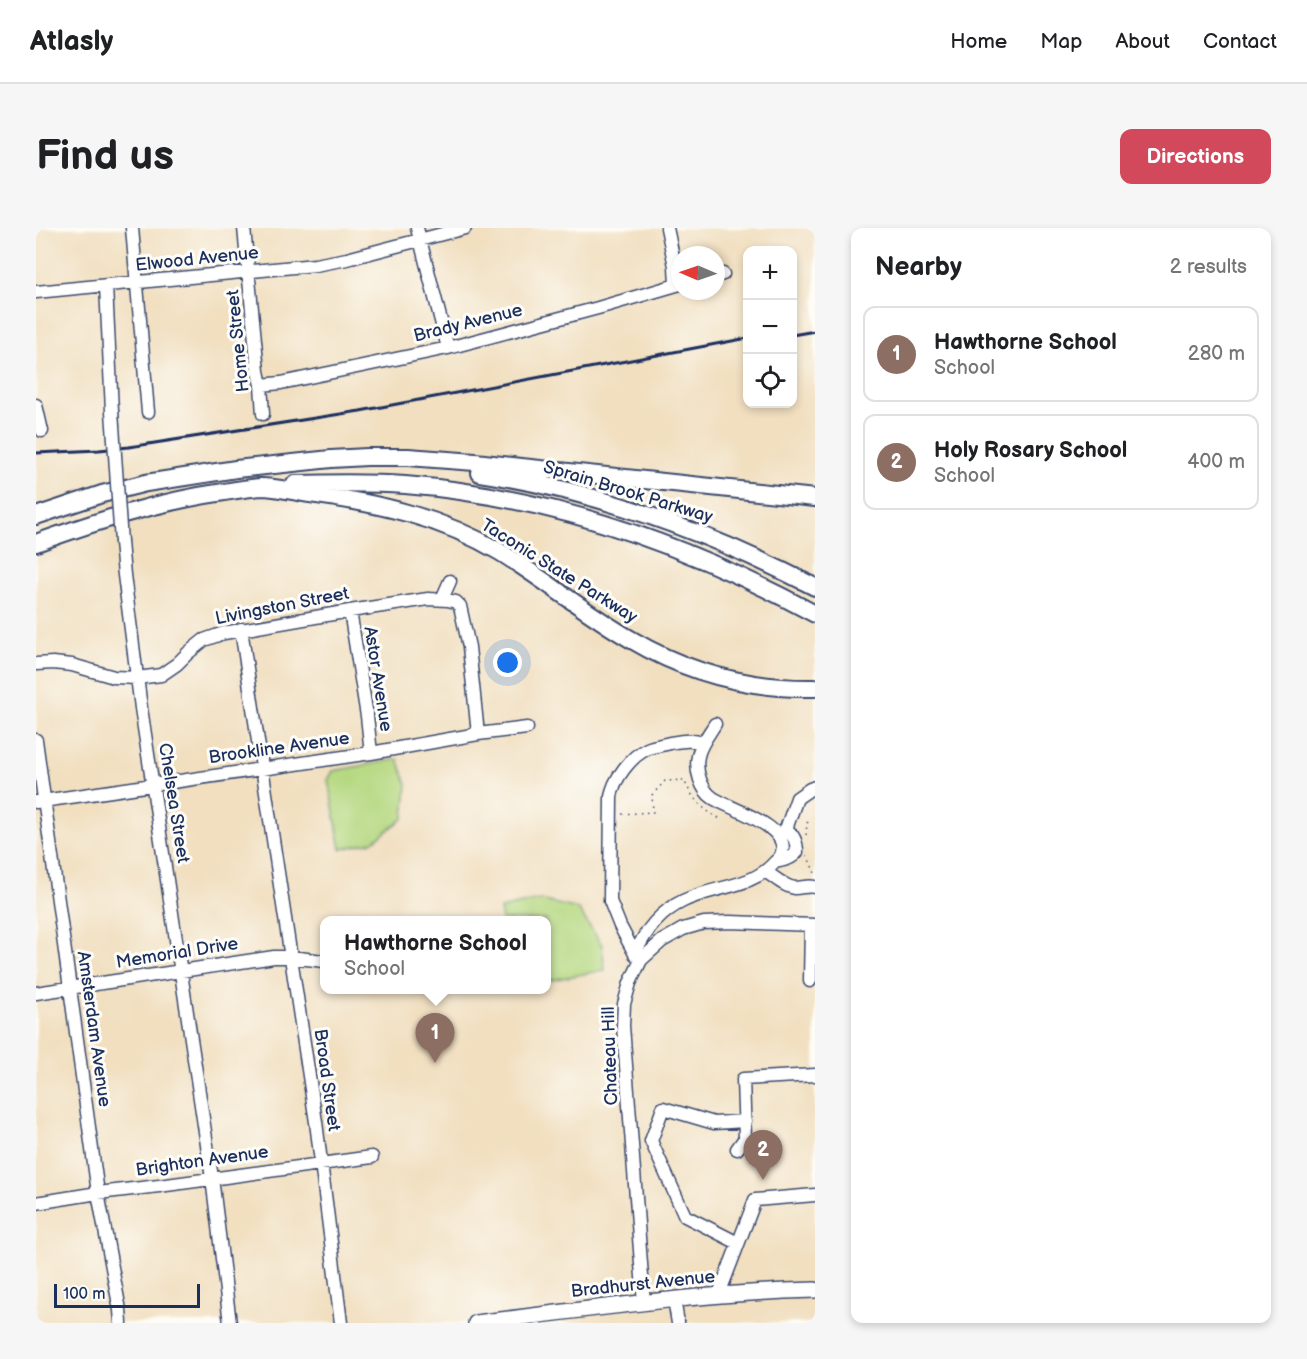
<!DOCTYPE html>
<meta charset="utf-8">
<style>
body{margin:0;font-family:"Balsamiq Sans",sans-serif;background:#f6f6f6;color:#202124}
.controls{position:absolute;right:18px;top:18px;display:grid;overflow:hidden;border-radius:12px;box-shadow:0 3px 9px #0003}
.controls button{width:54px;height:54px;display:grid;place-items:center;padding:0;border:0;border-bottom:2px solid #e0e0e0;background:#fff;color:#202124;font:30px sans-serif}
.compass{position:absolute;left:635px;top:18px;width:54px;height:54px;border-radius:50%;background:#fff;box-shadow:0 3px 9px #0003;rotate:272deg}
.scale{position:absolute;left:18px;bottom:15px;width:146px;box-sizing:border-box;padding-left:6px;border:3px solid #1b2f5e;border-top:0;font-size:16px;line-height:21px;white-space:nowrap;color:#1b2f5e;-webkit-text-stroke:4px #fdfcf7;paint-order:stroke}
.you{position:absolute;left:472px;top:435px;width:21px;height:21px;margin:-15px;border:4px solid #fff;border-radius:50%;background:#1a73e8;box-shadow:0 0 0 9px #1a73e833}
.badge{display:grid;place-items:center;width:39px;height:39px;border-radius:50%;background:#d1495b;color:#fff;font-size:20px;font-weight:700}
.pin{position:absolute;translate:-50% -50px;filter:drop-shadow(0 2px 3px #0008)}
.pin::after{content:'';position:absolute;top:32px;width:21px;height:18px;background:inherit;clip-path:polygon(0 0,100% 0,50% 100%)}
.popup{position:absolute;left:284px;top:688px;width:231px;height:78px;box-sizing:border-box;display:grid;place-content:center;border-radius:12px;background:#fff;filter:drop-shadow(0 2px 4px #0005);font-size:20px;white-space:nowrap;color:#757577}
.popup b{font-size:22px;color:#202124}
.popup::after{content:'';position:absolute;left:50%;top:100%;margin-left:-12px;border:12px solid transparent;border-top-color:#fff}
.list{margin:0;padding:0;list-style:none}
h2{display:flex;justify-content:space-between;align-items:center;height:78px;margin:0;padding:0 24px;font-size:26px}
h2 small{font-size:20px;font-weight:400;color:#757577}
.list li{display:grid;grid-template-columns:39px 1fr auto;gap:18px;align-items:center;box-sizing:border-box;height:96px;margin:0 12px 12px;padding:0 12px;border:2px solid #e0e0e0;border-radius:12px}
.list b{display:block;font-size:22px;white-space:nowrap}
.list p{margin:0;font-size:20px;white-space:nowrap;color:#757577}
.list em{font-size:20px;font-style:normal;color:#757577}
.icon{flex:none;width:33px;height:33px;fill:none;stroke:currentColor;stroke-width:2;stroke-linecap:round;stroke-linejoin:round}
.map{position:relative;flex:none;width:779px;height:1095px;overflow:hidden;border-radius:12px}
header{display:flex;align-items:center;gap:36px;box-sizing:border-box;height:84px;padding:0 30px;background:#fff;border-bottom:2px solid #e0e0e0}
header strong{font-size:28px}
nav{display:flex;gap:33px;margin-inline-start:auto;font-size:21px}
.intro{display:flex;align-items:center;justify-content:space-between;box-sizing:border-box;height:144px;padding:0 36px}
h1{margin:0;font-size:42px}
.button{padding:15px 27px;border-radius:12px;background:#d1495b;color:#fff;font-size:21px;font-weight:700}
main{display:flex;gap:36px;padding:0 36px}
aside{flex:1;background:#fff;border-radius:12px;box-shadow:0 3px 9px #0003}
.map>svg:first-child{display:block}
.garden{fill:#b5d880;stroke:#68846f;stroke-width:1.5}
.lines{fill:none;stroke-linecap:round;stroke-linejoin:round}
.minor-casing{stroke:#3b496d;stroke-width:15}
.major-casing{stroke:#3b496d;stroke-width:18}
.highway-casing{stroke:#3b496d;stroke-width:20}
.path{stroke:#3b496d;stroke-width:1.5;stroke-dasharray:1.5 4.5;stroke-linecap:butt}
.minor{stroke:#fff;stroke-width:12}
.major{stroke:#fff;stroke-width:15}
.highway{stroke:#fff;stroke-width:16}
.rail{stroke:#1b2f5e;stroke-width:3}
.minor-bridge-casing{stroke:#3b496d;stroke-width:15;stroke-linecap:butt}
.minor-bridge{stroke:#fff;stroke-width:12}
.labels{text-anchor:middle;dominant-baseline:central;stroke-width:6;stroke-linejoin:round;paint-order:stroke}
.street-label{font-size:18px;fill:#1b2f5e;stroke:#fdfcf7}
</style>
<header>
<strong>Atlasly</strong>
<nav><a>Home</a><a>Map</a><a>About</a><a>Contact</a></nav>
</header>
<div class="intro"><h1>Find us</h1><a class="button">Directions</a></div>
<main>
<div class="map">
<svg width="779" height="1095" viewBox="0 0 779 1095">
<rect width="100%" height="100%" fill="#fdfcf7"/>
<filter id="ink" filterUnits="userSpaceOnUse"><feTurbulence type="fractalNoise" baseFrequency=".0167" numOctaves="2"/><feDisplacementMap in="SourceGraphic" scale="12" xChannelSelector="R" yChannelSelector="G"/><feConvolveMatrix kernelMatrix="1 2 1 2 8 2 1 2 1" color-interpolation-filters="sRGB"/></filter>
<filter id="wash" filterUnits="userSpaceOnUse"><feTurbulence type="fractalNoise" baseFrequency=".008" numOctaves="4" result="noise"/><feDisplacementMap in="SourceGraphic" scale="24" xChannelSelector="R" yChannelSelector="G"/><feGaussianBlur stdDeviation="1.35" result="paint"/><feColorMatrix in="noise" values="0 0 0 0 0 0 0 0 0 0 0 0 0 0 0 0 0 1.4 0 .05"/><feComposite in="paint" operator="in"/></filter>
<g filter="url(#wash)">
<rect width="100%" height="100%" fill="#f1dfc0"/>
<path class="garden" d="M362,531L371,556L368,590L336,614L305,621L292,552L297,543Z
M504,672L542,681L566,717L569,742L510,753V692H466L464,681Z"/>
</g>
<g filter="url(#ink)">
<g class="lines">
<g class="minor-casing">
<path id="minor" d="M96,0L112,184
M208,0L222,143L225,157L227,186
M381,0L412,120
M631,0L639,38L640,57
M680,48L687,46
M70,58L76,183
M0,64L279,37L311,31L429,0
M225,157L245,155L412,120L562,80L644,56
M0,177L6,203
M85,314L88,347L105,480L176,950L194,1095
M406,371L414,353
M314,383L331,488L335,525
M205,401L280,894L305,1095
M0,436L17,435L36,437L78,449L101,450L125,447L141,436L152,425L168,412L188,405L314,383L392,371L412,372L420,374L424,378L433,419L442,506
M0,512L62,965L84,1082L85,1095
M0,574L335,525L442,506L491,500
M742,607L750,601L761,570L774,561L779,559
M739,634C748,632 756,631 761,624C761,614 758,607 750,601
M729,643C738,649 749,659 759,660C766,660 772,657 779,659
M599,726C609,703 624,684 647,673C677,658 717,660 739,634C741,632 744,630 745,627C758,599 692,580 677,570C665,562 659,542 662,528C664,517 673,506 679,496
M602,729L599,726L584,698L574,673L575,569C577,552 595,528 611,521C618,518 627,517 634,515C646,513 656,511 667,515
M774,753L775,697
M0,765L238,729H254L288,733
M701,921L709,910L707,851L779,847
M0,975L62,965L123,958L336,929
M702,1015L649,988L615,913L627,880L678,895L709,893
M683,1066L719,972L779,967
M638,1071L642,1095
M608,1075L587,798L588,776L594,755L605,732L626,713L647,701L668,695L694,694L779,697"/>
</g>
<g class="major-casing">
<path id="major" d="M440,1095C553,1081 665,1065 779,1062"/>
</g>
<g class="highway-casing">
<path id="highway" d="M444,245C561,263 674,305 779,359
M259,256C296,255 332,254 369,257C513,268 652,317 779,386
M0,288L66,266L110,255L200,241L295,231L331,229H372L439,234L779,270
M0,315C61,293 124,273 188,264C200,262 213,260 225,259C241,259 258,264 274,266C341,275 405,289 464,324C509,352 551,386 596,412C652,445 715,461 779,460"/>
</g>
<path class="path" d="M586,586L617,584L616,567L629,553L648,552C656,570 665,580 682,590L684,587
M770,607L771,595L774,592
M771,627L779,645"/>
<use href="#minor" class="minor"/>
<use href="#major" class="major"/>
<use href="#highway" class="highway"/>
<path class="rail" d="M756,107L779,103
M0,225L63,222L93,219L324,183L712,110"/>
<g class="minor-bridge-casing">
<path id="minor-bridge" d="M76,183L85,314"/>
</g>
<use href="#minor-bridge" class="minor-bridge"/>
</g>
</g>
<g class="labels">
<g class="street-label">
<text transform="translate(161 31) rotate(-6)">Elwood Avenue</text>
<text transform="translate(432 95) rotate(-14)">Brady Avenue</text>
<text transform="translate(202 113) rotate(-96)">Home Street</text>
<text transform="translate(592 264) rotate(17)">Sprain Brook Parkway</text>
<text transform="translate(523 343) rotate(32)">Taconic State Parkway</text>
<text transform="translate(246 378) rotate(-11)">Livingston Street</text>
<text transform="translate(342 451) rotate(81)">Astor Avenue</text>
<text transform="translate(243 520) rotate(-8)">Brookline Avenue</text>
<text transform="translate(138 575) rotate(81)">Chelsea Street</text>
<text transform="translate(141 725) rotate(-9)">Memorial Drive</text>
<text transform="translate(58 801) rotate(82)">Amsterdam Avenue</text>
<text transform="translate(574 828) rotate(-92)">Chateau Hill</text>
<text transform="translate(291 852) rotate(82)">Broad Street</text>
<text transform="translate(166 933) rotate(-8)">Brighton Avenue</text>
<text transform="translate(607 1056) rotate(-6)">Bradhurst Avenue</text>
</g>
</g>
</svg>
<div class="controls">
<button>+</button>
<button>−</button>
<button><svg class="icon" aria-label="locate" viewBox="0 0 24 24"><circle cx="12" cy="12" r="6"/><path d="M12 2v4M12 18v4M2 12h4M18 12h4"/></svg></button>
</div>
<svg class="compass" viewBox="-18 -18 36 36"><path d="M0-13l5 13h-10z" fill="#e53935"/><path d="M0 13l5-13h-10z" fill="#757577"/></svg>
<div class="scale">100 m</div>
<div class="you"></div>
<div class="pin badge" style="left:399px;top:835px;background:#8d6e63">1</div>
<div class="popup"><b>Hawthorne School</b>School</div>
<div class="pin badge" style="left:727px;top:952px;background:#8d6e63">2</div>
</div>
<aside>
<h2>Nearby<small>2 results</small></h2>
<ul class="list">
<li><span class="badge" style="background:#8d6e63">1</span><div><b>Hawthorne School</b><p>School</p></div><em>280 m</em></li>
<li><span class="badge" style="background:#8d6e63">2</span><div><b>Holy Rosary School</b><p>School</p></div><em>400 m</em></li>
</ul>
</aside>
</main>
